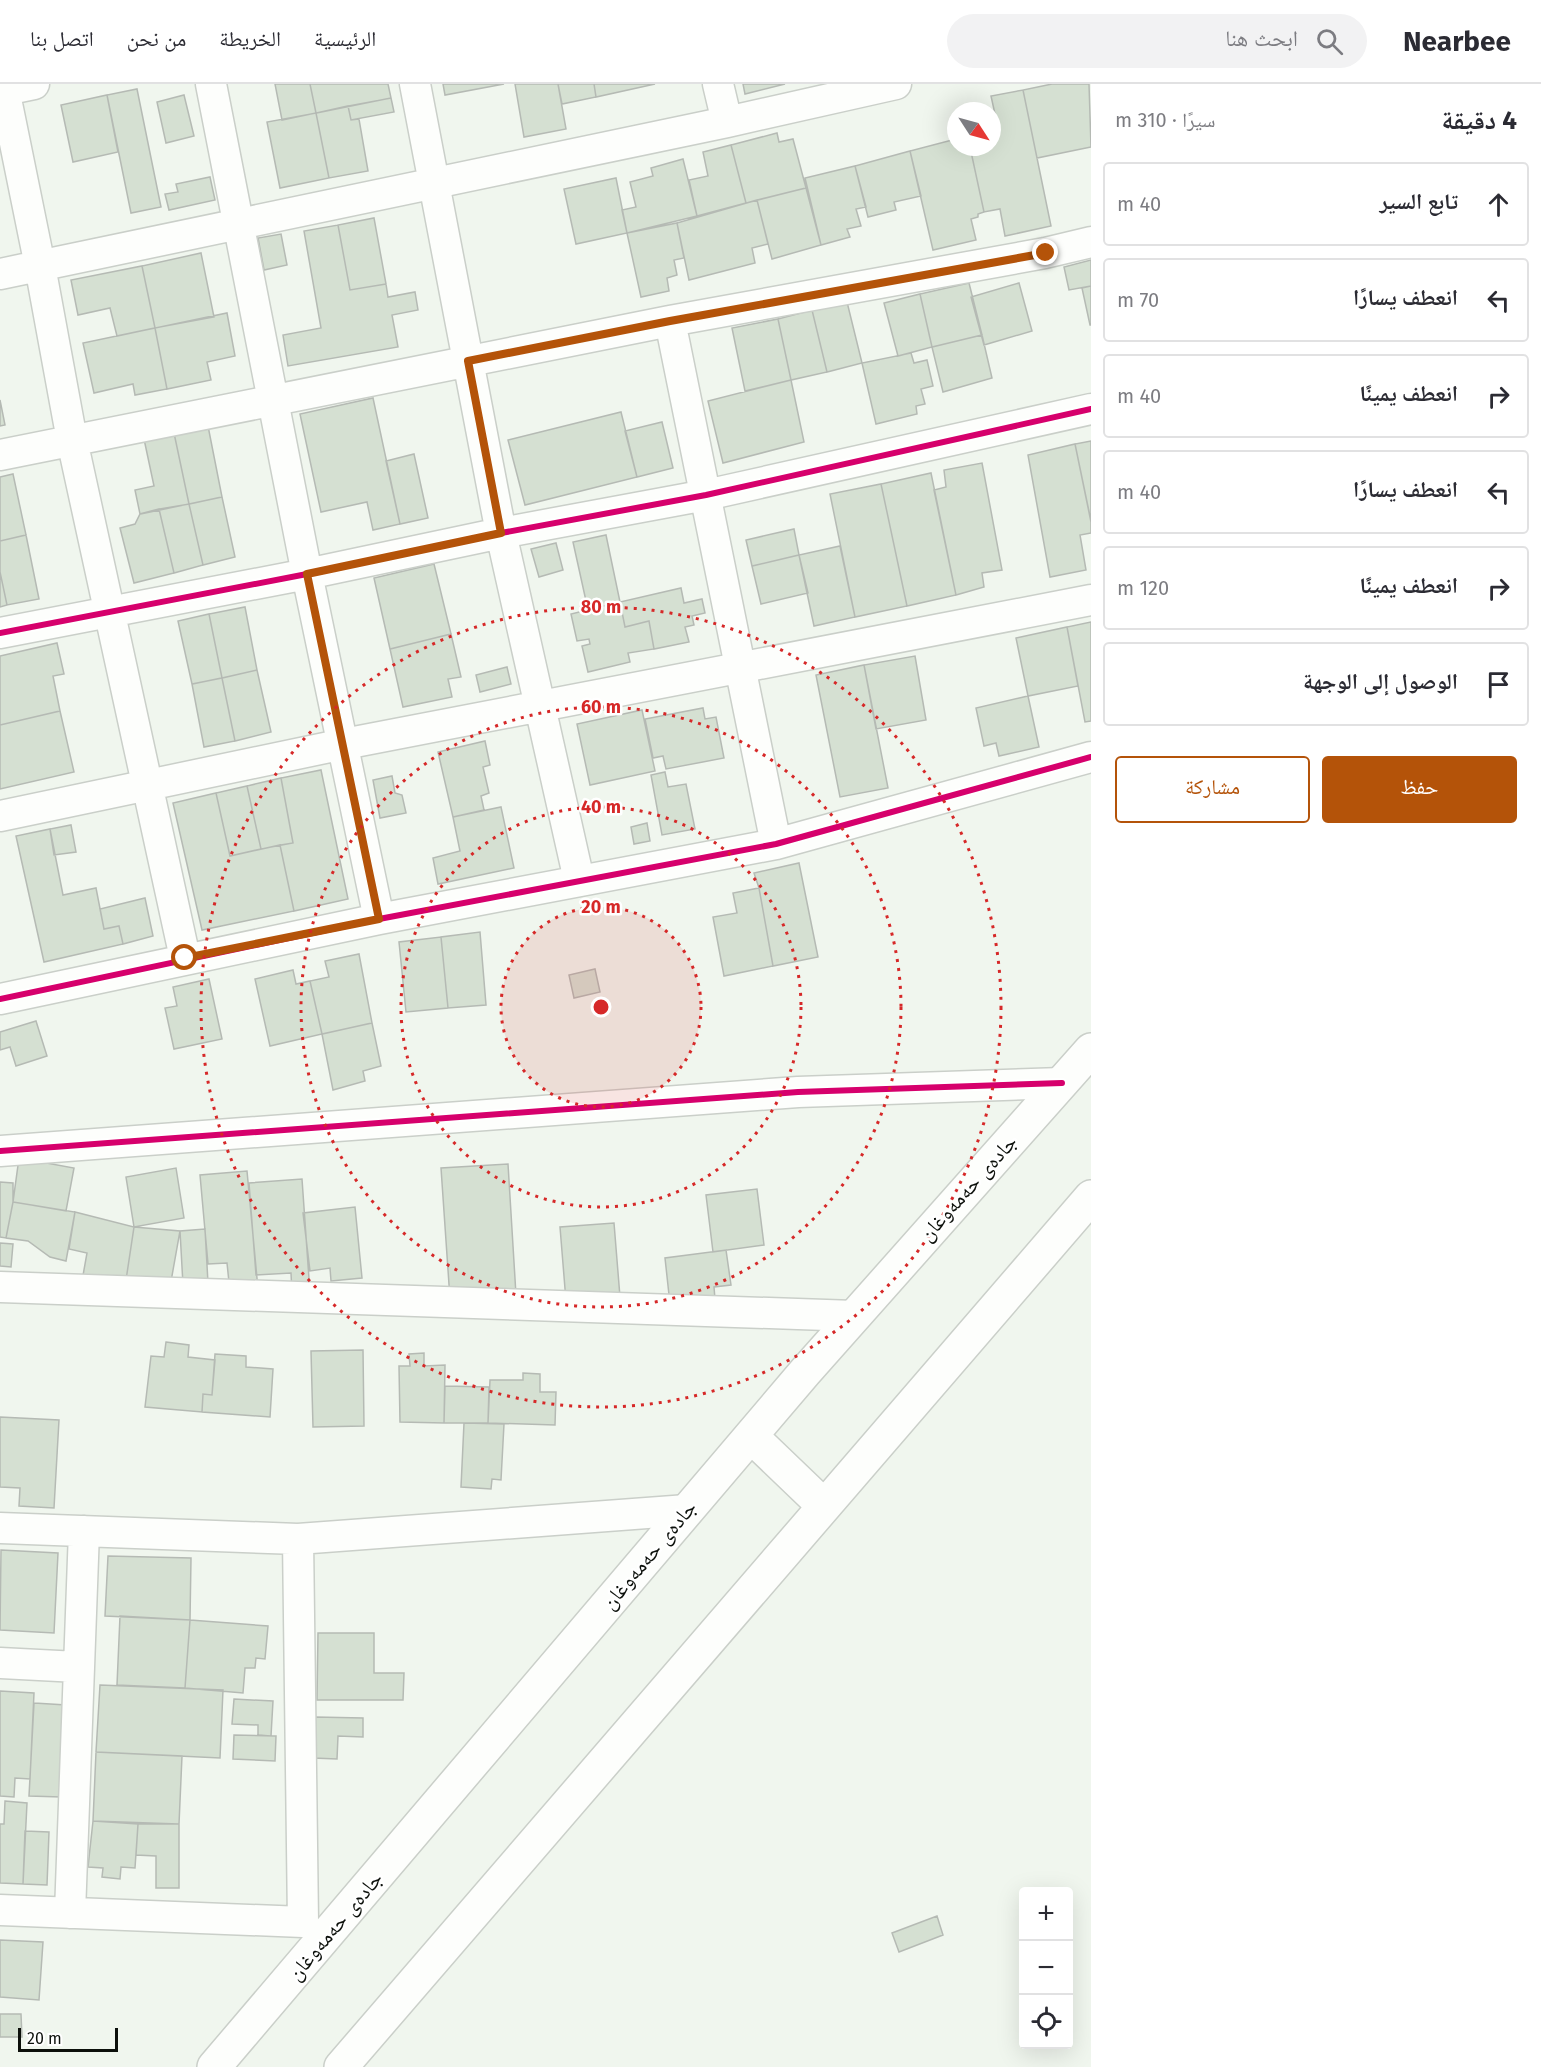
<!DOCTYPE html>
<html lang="ar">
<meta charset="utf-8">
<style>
body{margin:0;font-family:"Fira Sans","Noto Naskh Arabic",sans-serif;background:#f2f2f3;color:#2b2b33;direction:rtl}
.controls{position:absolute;right:18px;bottom:18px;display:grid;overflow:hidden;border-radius:6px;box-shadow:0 6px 24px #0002}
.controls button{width:54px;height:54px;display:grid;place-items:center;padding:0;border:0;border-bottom:2px solid #e1e1e2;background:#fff;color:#2b2b33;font:30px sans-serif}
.compass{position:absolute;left:947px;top:18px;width:54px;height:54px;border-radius:50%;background:#fff;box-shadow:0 6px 24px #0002;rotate:126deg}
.scale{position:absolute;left:18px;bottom:15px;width:100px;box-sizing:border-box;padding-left:6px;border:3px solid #0c100b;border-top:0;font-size:16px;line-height:21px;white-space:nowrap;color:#0c100b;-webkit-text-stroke:4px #fff;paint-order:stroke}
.stop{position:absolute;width:18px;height:18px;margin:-14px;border:4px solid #b45309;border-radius:50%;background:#fff}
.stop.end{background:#b45309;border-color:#fff;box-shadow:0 2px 6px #0008}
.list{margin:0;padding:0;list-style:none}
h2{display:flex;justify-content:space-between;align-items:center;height:78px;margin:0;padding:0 24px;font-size:26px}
h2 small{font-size:20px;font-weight:400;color:#7c7c81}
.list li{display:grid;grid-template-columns:39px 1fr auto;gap:18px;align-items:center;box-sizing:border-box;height:84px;margin:0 12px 12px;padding:0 12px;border:2px solid #e1e1e2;border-radius:6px}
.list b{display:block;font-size:22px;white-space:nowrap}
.list em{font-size:20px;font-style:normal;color:#7c7c81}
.actions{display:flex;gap:12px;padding:18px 24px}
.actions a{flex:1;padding:14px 0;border:2px solid #b45309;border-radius:6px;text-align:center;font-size:21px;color:#b45309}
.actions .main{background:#b45309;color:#fff}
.icon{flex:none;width:33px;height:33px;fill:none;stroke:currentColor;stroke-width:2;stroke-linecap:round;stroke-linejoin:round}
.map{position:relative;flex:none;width:1091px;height:1983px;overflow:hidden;direction:ltr}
header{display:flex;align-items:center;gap:36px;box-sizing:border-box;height:84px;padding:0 30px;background:#fff;border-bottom:2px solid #e1e1e2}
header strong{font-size:28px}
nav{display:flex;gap:33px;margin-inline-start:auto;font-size:21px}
.search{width:420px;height:54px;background:#f2f2f3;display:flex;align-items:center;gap:15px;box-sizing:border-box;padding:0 21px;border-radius:33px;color:#7c7c81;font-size:22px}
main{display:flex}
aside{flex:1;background:#fff}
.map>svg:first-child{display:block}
.building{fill:#d5e0d2;stroke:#b5bab4;stroke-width:1.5}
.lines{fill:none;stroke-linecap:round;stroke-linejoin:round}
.street-casing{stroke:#cacfc9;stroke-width:33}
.primary-casing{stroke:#cacfc9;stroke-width:36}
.street{stroke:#fdfefc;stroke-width:30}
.primary{stroke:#fdfefc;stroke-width:33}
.cycleway-casing{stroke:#fff;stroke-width:10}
.cycleway{stroke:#d6006c;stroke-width:6}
.route{stroke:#b45309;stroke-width:8}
.ring{fill:none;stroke:#d62828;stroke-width:3;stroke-dasharray:3 6}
.labels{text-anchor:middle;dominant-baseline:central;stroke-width:5;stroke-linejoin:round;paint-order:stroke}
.street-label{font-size:21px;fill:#0c100b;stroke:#fff}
.centre{fill:#d62828;stroke:#fff;stroke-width:3}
.ring-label{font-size:18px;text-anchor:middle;font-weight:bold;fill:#d62828;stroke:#fff;stroke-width:5;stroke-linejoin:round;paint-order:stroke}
</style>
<header>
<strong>Nearbee</strong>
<div class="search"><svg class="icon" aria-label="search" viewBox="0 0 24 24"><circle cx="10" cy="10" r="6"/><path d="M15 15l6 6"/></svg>ابحث هنا</div>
<nav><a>الرئيسية</a><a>الخريطة</a><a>من نحن</a><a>اتصل بنا</a></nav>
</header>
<main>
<aside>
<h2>4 دقيقة<small>سيرًا · 310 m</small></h2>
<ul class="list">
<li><svg class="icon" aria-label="ahead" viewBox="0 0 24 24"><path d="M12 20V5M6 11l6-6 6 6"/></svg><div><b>تابع السير</b></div><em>40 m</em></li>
<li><svg class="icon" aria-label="left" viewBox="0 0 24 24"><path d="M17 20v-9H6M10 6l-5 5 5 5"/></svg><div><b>انعطف يسارًا</b></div><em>70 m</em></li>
<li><svg class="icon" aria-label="right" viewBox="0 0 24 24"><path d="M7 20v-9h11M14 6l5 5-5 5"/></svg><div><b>انعطف يمينًا</b></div><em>40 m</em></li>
<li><svg class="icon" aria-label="left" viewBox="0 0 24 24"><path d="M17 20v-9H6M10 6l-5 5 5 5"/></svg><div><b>انعطف يسارًا</b></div><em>40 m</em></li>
<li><svg class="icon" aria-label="right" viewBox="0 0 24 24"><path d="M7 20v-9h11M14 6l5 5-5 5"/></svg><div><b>انعطف يمينًا</b></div><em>120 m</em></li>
<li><svg class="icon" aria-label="arrive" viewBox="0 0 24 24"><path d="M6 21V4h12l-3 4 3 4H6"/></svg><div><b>الوصول إلى الوجهة</b></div></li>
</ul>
<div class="actions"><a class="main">حفظ</a><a>مشاركة</a></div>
</aside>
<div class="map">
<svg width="1091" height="1983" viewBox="0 0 1091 1983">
<rect width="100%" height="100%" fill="#f0f6ee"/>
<path class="building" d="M275,0H310L316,29L282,36Z
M310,0H388L391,14L316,29Z
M443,0H504L445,11Z
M515,0H558L566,45L524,53Z
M558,0H594L596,13L562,20Z
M594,0H655L596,13Z
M743,0H785L745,10Z
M1052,0H1089L1091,63L1037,74L1023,6Z
M137,5L161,123L131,129L107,11Z
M1023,6L1051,142L1005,152L1000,125L984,128L970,63H992V31L995,30L991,12Z
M107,11L118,68L73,78L61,21Z
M184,11L194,52L166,59L157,18Z
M391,14L394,28L351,36L348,22Z
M348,22L351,36L359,35L368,87L329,94L316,29Z
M316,29L329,94L280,104L267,38Z
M777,49L779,58L793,55L806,104L746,119L731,61Z
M956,55V63H970L984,128L978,130V133L971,135L976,156L933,166L910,67Z
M731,61L746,119L697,132L689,96L708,92L703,68Z
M910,67L921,112L894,118L896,126L868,133L855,82Z
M683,75L697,132L627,149L622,126L636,123L630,98L653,92L651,84Z
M855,82L866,123L856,125L861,142L847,145L850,153L821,161L805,94Z
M210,93L215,116L169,126L165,110L178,108L176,100Z
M616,94L627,149L576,160L564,105Z
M806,104L821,161L772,175L757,116Z
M757,116L768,160L752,164L755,179L689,196L677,139Z
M374,134L386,200L350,206L338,141Z
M677,139L684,174L674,176L677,191L667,194L669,207L641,213L627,149Z
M338,141L350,206L386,200L388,213L415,208L418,226L392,231L398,263L288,282L283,251L321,244L304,147Z
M281,150L287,181L264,186L258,154Z
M201,169L214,233L155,244L142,182Z
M1091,176V202L1069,206L1064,183Z
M142,182L155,244L117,252L110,224L78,231L71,196Z
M969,199L982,251L932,263L920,210Z
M1019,199L1032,247L984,261L971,213Z
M1091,202V241H1090L1082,204Z
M920,210L932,263L898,272L884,219Z
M847,218L862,279L827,288L812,226Z
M812,226L827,288L791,296L778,235Z
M227,229L235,272L207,278L211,296L167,305L155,244Z
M778,235L791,296L745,307L732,244Z
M155,244L167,305L135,311L133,300L94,309L83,259Z
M982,251L992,294L943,308L932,263Z
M911,269L914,279L927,276L933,302L921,305L925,320L916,322L917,330L876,340L862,279Z
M791,296L804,358L723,379L708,317Z
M373,314L400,440L373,446L367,418L321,428L300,330Z
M0,316L5,341L0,342Z
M621,328L637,393L525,421L508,356Z
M662,338L673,384L637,393L625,347Z
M208,342L222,413L189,420L174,349Z
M174,349L189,420L140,430L135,406L154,402L144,355Z
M1091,357V438L1075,360Z
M1075,360L1091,437V449L1080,451L1086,486L1050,493L1028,371Z
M414,370L428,434L400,440L386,377Z
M982,379L1002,486L982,489L984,503L956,511L934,406L946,403L944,386Z
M931,389L956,511L907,522L881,400Z
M13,390L26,451L0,457V393Z
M881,400L907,522L855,533L830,410Z
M222,413L235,473L203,481L189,420Z
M189,420L203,481L174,489L159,425Z
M159,425L174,489L134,499L120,444L135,440L140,430Z
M794,445L799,471L752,482L746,456Z
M26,451L39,515L7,521L0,488V457Z
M606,451L620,518L588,526L573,458Z
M556,459L563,486L539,493L531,465Z
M840,462L855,533L814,542L799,471Z
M799,471L808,509L761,520L752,482Z
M434,480L451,550L390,565L374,494Z
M0,488L7,521L0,523Z
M681,504L684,519L702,515L705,529L692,532L694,541L685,543L689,558L654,565L649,537L625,543L620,518Z
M620,518L625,543L649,537L654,565L628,569L630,578L588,588L582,562L590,560L589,555L577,557L571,530Z
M245,523L257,586L222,594L209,530Z
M209,530L222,594L192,600L178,537Z
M1091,538V637L1085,638L1067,543Z
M1067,543L1078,602L1028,612L1016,554Z
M451,550L461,593L448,595L452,613L403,623L390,565Z
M57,559L64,590L53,592L60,627L0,641V572Z
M915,572L926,636L876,645L864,581Z
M864,581L888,704L840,713L816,591Z
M507,583L511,600L480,608L476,591Z
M257,586L271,648L235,657L222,594Z
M222,594L235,657L204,663L192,600Z
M1028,612L1039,663L999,672L996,659L984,662L976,624Z
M703,624L705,635L716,633L724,674L666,685L663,672L653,674L645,635Z
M642,626L655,687L590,701L577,640Z
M60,627L74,688L0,705V641Z
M485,657L490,681L483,683L489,709L481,712L484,726L453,733L438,668Z
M321,686L348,815L294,827L280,761L293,759L281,694Z
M665,688L668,703L686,700L695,745L662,751L651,691Z
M392,692L395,709L402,711L406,729L380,734L373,696Z
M281,694L293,759L261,765L247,702Z
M247,702L261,765L230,772L216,709Z
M216,709L230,772L280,761L294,827L202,846L173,719Z
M501,723L514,784L438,800L433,774L460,767L453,733Z
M647,739L650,757L634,760L631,743Z
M71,741L76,768L54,771L50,745Z
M50,745L63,811L96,804L104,845L119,842L123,860L44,878L16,752Z
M799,779L818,873L773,882L759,804L754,789Z
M759,804L773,882L724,892L713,833L737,829L733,809Z
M145,814L153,852L123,860L119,842L104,845L100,825Z
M480,848L486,921L448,924L441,853Z
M441,853L448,924L406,928L399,858Z
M359,870L372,939L322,950L310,897L329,893L325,877Z
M595,885L600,908L574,914L569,891Z
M293,886L296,900L310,897L322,950L270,962L255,895Z
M209,895L222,955L174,965L165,924L177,922L173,903Z
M36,937L47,972L16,982L10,963L0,966V948Z
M372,939L381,982L363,987L365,997L333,1006L322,950Z
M19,1074L74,1084L66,1127L13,1118Z
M508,1080L516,1211L450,1215L441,1084Z
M176,1084L184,1134L134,1143L126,1093Z
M247,1087L258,1205L230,1208L227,1179L208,1180L200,1091Z
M302,1095L310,1209L292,1210L291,1189L256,1191L249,1099Z
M0,1098L13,1099V1118L6,1154L0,1153Z
M757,1105L764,1161L713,1168L706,1111Z
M13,1118L75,1128L66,1177L50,1173L28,1157L6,1154Z
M355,1123L362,1194L331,1197L330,1184L310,1187L303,1129Z
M75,1128L134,1143L126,1196L82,1197L87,1169L69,1165Z
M614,1139L620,1213L566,1217L560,1143Z
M134,1143L180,1147L170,1203L126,1196Z
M205,1145L208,1199L183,1201L180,1147Z
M0,1159L13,1160L11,1183L0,1182Z
M726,1166L731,1201L714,1203L715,1215L670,1220L665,1174Z
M166,1258L189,1261L188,1273L215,1276L212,1311L203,1310L202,1328L145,1323L151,1272L164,1273Z
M363,1266L364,1342L313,1343L311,1267Z
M424,1269V1282L445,1281L444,1339L400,1338L399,1282H410L409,1270Z
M215,1270L246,1272V1283L273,1285L270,1333L202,1328L203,1310L212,1311Z
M523,1289L540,1290V1308H556L555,1341L488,1339L490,1296H523Z
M445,1302L489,1303L488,1339H444Z
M0,1333L59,1336L54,1424L19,1422L20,1404L0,1403Z
M464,1339L504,1340L501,1396L492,1395L491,1405L461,1403Z
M1,1466L58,1469L54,1549L0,1546Z
M108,1472L191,1474L190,1536L105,1532Z
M120,1532L190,1536L185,1604L117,1601Z
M190,1536L268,1542L265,1575L256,1574L255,1584H245L243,1609L185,1604Z
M318,1549H374V1589H404L403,1616H317Z
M100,1601L223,1606L220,1674L96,1668Z
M0,1607L34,1609L30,1695L15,1694L14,1713L0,1712Z
M234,1615L273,1617L271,1652L258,1651V1641L232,1640Z
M34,1619L66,1621L61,1713L29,1712Z
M315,1633L363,1634V1653L338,1652L337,1675L313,1674Z
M234,1651L276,1652L275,1677L233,1675Z
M96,1668L182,1672L179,1740L93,1737Z
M5,1717L27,1719L23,1800L0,1799V1740H4Z
M93,1737L138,1740L135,1784L121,1783L120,1795L102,1793L103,1784L88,1783Z
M138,1740H179V1804H156V1772L136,1771Z
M25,1747L49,1748L47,1801L23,1800Z
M937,1832L943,1851L899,1868L892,1849Z
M0,1856L43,1858L39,1916L0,1913Z
M0,1930H21L22,1953H0Z"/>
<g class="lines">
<g class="street-casing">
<path id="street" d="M3,0L40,182L72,356L185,874
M211,0L307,490L379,835
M415,0L501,449L579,796
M718,0L727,38
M0,7L34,0
M0,190L727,38L896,0
M670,237L776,760
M0,371L670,237L1045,169L1091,158
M0,549L307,490L501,449L706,411L1091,325
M0,732L344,660L1091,516
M0,915L379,835L776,760L1091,673
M0,1067L798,1008L1062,999
M0,1203L855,1232
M0,1444L298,1455L687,1426
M0,1579L78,1583
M0,1826L303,1838L298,1455
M70,1829L84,1447"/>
</g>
<g class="primary-casing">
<path id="primary" d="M751,1352L824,1422
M214,1983L805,1288L1091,966
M341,1983L1091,1113"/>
</g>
<use href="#street" class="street"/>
<use href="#primary" class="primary"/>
<g class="cycleway-casing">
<path id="cycleway" d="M0,549L307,490L501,449L706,411L1091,325
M0,915L379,835L776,760L1091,673
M0,1067L798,1008L1062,999"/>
</g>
<use href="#cycleway" class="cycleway"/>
</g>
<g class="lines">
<path class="route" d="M185,874L379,835L307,490L501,449L468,277L670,237L1046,169"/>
</g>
<circle cx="601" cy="923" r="100" fill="#d62828" fill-opacity=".12"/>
<g class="ring">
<circle cx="601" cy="923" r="100"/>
<circle cx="601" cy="923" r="200"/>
<circle cx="601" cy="923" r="300"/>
<circle cx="601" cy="923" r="400"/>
</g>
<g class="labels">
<g class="street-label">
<text transform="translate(968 1104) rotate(-48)">جادەی حەمەوغان</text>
<text transform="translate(649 1471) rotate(-50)">جادەی حەمەوغان</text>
<text transform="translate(335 1842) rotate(-50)">جادەی حەمەوغان</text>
</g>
</g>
<circle cx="601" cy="923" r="9" class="centre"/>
<g class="ring-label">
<text x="601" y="529">80 m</text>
<text x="601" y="629">60 m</text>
<text x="601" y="729">40 m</text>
<text x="601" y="829">20 m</text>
</g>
</svg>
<div class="controls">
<button>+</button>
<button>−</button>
<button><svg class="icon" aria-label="locate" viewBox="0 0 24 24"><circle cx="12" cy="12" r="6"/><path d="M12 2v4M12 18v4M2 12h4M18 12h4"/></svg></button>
</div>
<svg class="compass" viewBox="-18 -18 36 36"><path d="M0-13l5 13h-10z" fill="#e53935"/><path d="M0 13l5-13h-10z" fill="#7c7c81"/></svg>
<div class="scale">20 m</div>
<div class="stop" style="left:185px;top:874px"></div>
<div class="stop end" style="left:1046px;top:169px"></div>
</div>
</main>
